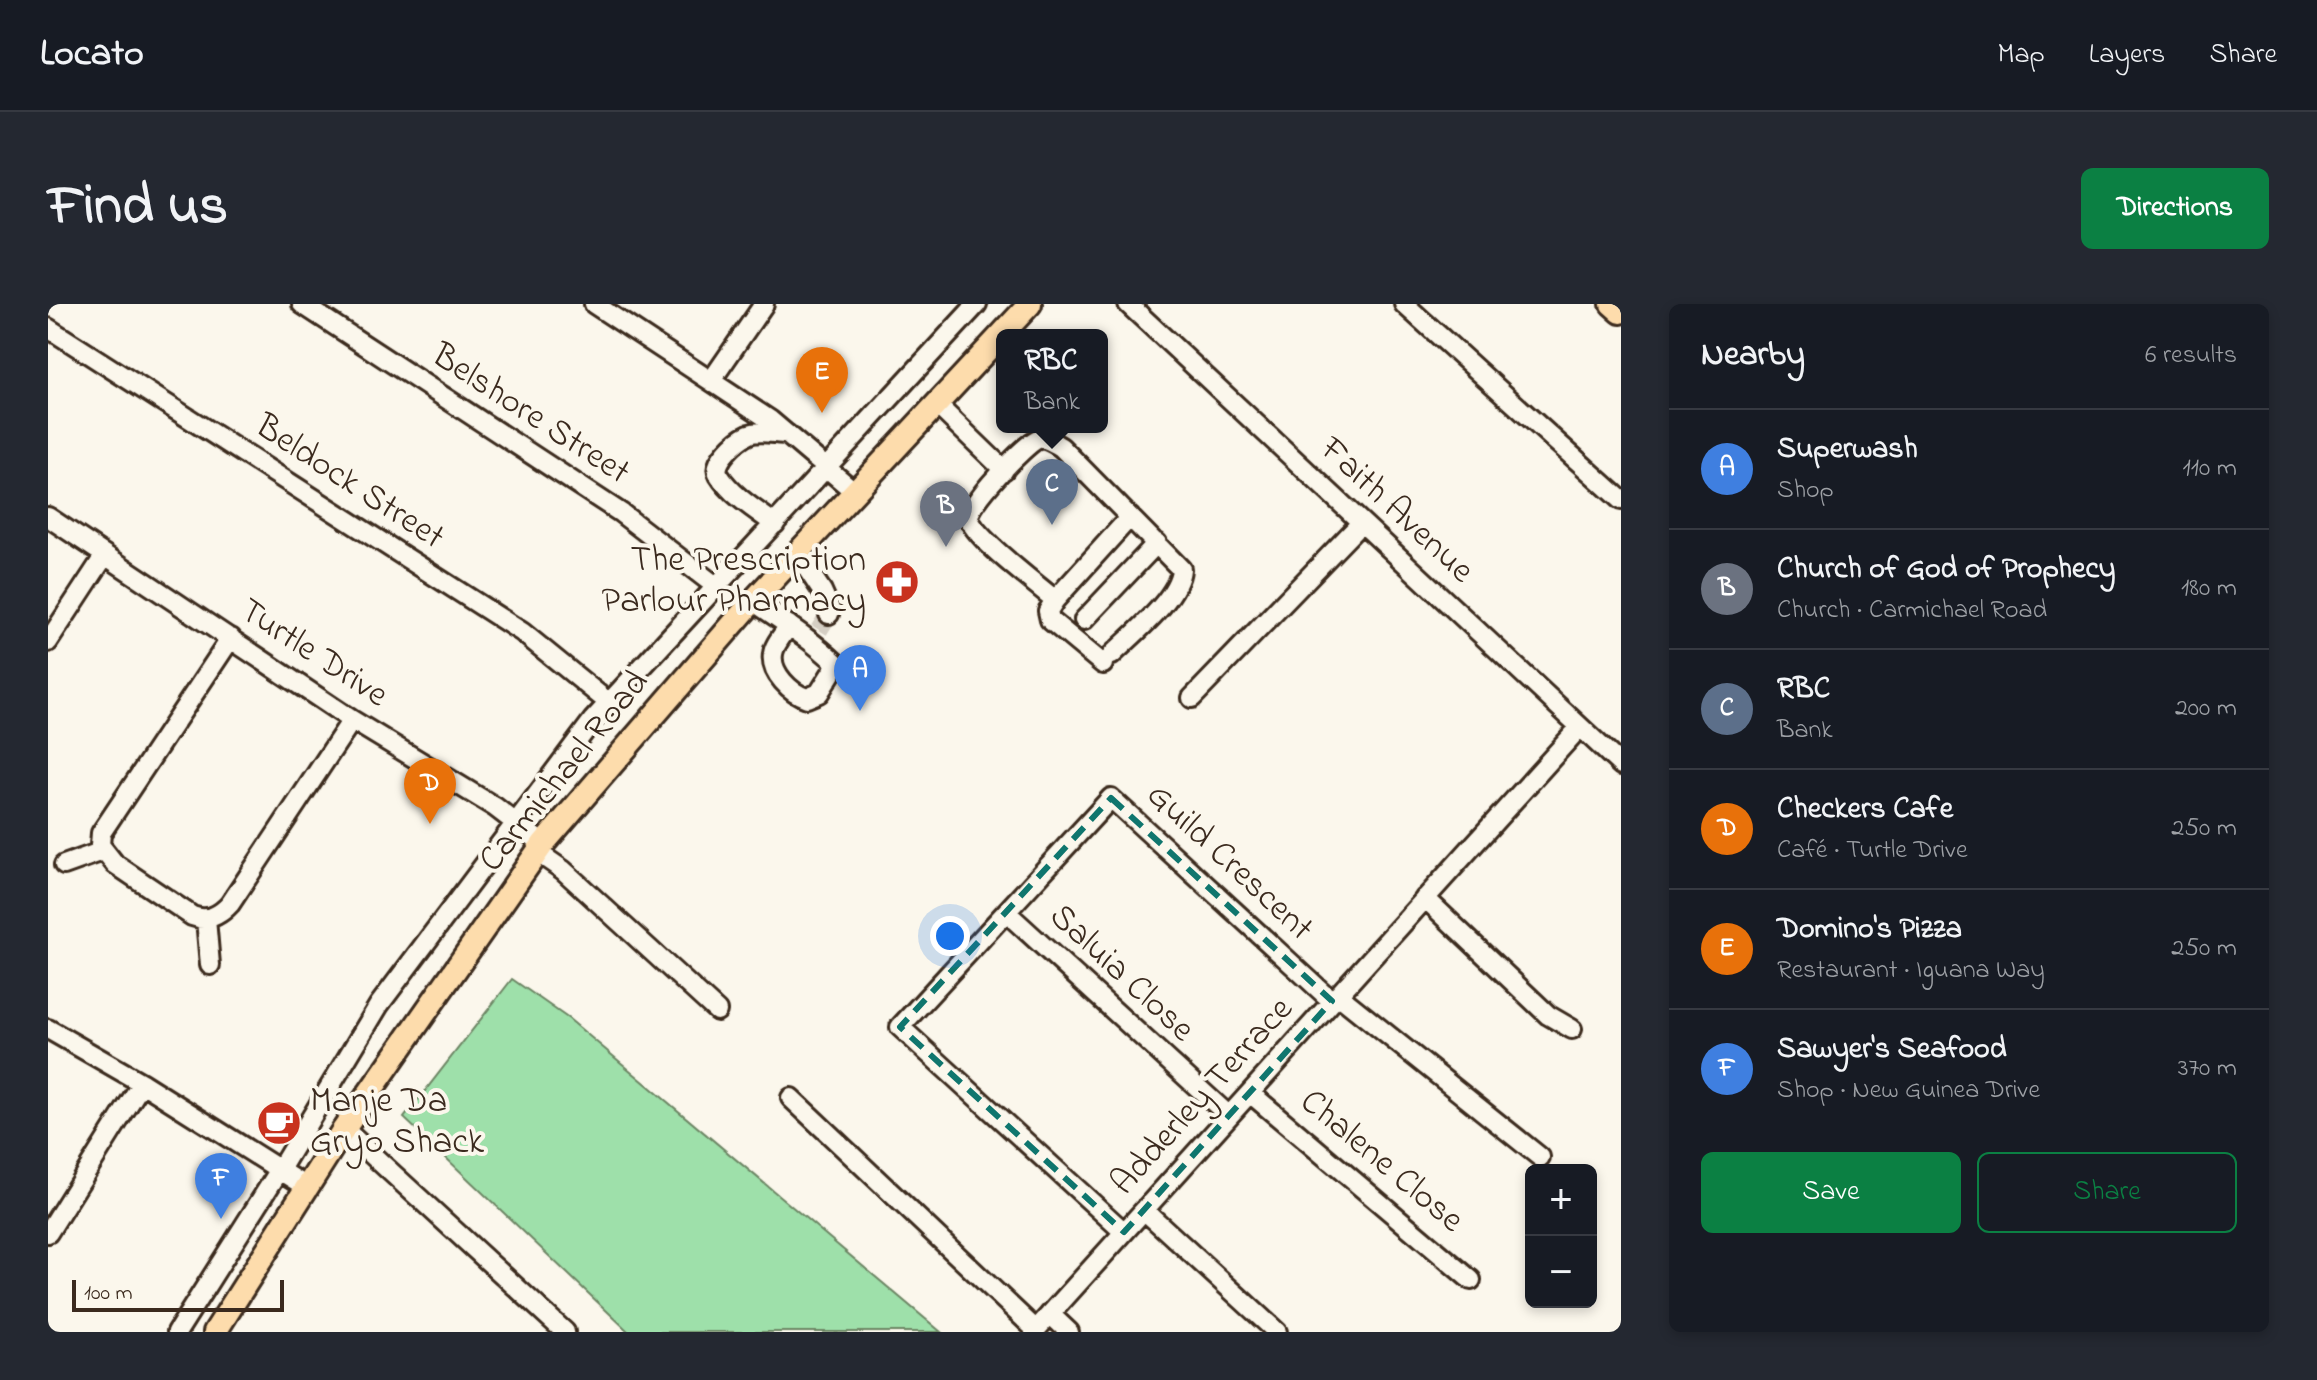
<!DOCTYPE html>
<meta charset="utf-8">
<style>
body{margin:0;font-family:"Indie Flower",sans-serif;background:#242831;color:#f1f3f6}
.controls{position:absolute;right:24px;bottom:24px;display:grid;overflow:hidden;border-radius:12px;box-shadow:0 4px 12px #0003}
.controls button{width:72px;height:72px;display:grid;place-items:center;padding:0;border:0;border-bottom:2px solid #363941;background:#171b24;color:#f1f3f6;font:40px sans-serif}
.scale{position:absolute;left:24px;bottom:20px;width:212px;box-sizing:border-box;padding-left:8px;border:4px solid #3b2a1e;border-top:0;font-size:22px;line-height:28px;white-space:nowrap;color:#3b2a1e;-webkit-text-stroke:6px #fbf7ec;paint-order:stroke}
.you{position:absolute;left:902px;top:632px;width:28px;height:28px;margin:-20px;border:6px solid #fff;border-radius:50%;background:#1a73e8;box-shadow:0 0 0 12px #1a73e833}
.badge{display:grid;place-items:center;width:52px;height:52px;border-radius:50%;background:#0b8043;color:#fff;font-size:26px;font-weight:700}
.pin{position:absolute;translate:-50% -66px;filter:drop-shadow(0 2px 4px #0008)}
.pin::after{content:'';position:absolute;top:42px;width:28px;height:24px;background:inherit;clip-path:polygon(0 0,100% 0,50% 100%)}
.popup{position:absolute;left:948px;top:25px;width:112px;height:104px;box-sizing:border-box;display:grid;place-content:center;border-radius:12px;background:#171b24;filter:drop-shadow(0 2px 6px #0005);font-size:26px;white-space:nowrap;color:#9ea1a6}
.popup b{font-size:30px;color:#f1f3f6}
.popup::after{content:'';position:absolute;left:50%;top:100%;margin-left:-16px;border:16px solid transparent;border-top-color:#171b24}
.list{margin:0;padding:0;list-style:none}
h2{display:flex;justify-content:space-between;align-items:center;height:104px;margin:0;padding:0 32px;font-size:34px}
h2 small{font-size:26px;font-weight:400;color:#9ea1a6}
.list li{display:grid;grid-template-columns:52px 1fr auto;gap:24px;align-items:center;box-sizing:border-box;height:120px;padding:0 32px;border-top:2px solid #363941}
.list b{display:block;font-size:30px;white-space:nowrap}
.list p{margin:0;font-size:26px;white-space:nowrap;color:#9ea1a6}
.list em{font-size:26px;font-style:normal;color:#9ea1a6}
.actions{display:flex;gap:16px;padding:24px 32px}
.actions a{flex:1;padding:18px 0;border:2px solid #0b8043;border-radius:12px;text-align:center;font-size:28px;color:#0b8043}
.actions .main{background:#0b8043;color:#fff}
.map{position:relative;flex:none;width:1573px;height:1028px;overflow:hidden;border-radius:12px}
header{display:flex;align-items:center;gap:48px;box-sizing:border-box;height:112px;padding:0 40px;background:#171b24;border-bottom:2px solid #363941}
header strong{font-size:38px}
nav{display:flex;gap:44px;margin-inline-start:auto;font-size:28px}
.intro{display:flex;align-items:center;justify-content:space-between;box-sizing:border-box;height:192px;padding:0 48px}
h1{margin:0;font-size:56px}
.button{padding:20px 36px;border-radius:12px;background:#0b8043;color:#fff;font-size:28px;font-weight:700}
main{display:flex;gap:48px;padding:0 48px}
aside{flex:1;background:#171b24;border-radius:12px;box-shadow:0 4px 12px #0003}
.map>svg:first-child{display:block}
.green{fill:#9ee0aa;stroke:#6c8564;stroke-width:2}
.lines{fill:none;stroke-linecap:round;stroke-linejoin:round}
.minor-tunnel{stroke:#d5cec3;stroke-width:18;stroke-dasharray:18 9;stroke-linecap:butt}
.minor-casing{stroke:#3b2a1e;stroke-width:24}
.major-casing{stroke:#3b2a1e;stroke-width:28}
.minor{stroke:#fbf7ec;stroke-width:18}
.major{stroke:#fddcac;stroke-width:22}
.marked{fill:none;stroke:#0f766e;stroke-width:6;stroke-dasharray:16 10;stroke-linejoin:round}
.labels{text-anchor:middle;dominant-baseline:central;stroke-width:8;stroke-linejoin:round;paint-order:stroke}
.street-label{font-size:36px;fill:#3b2a1e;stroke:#fbf7ec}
.poi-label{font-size:36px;fill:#3b2a1e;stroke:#fbf7ec;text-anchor:end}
</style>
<header>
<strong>Locato</strong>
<nav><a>Map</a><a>Layers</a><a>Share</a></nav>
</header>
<div class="intro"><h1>Find us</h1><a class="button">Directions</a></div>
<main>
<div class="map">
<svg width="1573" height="1028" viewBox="0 0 1573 1028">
<rect width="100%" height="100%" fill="#fbf7ec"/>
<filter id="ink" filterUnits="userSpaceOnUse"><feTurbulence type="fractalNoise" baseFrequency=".0125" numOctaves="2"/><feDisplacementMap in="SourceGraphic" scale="16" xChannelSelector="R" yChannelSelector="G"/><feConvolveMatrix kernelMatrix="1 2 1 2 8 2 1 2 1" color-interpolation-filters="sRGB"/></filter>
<g filter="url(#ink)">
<path class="green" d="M464,675L521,715L893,1028H581L356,814Z"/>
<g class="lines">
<path class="minor-tunnel" d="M771,326L781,310"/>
<g class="minor-casing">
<path id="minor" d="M254,0L573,209L669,283
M546,0L722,116L807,188
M1080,0L1573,461
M1356,0L1573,196
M0,24L474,328L560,398
M663,77L716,0
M888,100L956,166
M0,213L304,416L447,503L495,540
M727,220C709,207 683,191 671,171C663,158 690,135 701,130C712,126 727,130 739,130
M750,251L774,287L782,305L781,310
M1007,296C989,280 926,234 921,214C918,202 978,139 990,135C998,133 1006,139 1013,143L1133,265C1131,294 1085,330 1064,351
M705,297C734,317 763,335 789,360L771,389L759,394C743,389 722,369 725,350C726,340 736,330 741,321
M1036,316L1109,239
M183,334L53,529L52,541L67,560L144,612C160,618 172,611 182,600L304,416
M0,338L57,251
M1055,360L1002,316L1000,307L1007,296L1082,213
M1144,394L1313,219
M489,548L515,566L669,707
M16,561L55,547
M1377,594L1500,711L1524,725
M958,608L1181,812
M158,615L162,661
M1290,691L1492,853
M0,725L94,779L259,883
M1202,789L1423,976
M743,794L988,1026
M296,825L517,1028
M1096,906L1229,1028
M1076,928L852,723L1063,494L1284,697
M0,929L94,779
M1002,1010L1021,1028
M129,1028L231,867L331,701L545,416L929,0
M986,1028L1532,423"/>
</g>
<g class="major-casing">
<path id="major" d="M1564,0L1573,8
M167,1028L296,825L495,540L705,297L982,0"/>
</g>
<use href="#minor" class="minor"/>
<use href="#major" class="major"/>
</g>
</g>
<path class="marked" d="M1063,494L1284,697L1076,928L852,723Z"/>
<defs>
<g id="pharmacy-disc" transform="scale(2.3)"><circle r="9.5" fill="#c8321e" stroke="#fbf7ec"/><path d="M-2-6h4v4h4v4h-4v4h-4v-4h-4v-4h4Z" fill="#fff"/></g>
<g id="cafe-disc" transform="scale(2.3)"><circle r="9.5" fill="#c8321e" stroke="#fbf7ec"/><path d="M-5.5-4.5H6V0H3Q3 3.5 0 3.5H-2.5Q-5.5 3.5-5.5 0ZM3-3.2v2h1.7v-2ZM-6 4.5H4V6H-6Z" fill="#fff"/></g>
</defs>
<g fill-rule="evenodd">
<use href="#pharmacy-disc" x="849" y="278"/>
<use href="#cafe-disc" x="231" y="819"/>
</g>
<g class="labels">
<g class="street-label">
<text transform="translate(482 111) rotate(33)">Belshore Street</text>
<text transform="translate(301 179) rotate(33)">Beldock Street</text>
<text transform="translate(1348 207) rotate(43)">Faith Avenue</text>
<text transform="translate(265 350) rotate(33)">Turtle Drive</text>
<text transform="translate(517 468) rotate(-51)">Carmichael Road</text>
<text transform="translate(1181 559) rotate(43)">Guild Crescent</text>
<text transform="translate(1073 670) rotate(43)">Saluia Close</text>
<text transform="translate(1155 793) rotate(-48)">Adderley Terrace</text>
<text transform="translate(1333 858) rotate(40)">Chalene Close</text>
</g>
<g class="poi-label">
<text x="818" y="257">The Prescription<tspan x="818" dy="41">Parlour Pharmacy</tspan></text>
<text x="262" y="798" text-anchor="start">Manje Da<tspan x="262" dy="41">Gryo Shack</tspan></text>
</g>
</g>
</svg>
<div class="controls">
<button>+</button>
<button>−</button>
</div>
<div class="scale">100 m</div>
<div class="you"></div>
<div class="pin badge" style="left:812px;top:407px;background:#3f7fe0">A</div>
<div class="pin badge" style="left:898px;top:243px;background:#6b7280">B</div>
<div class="pin badge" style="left:1004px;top:221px;background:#5c6f8a">C</div>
<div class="popup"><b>RBC</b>Bank</div>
<div class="pin badge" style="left:382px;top:520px;background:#e8710a">D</div>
<div class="pin badge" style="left:774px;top:109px;background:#e8710a">E</div>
<div class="pin badge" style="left:173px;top:915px;background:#3f7fe0">F</div>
</div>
<aside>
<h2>Nearby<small>6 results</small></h2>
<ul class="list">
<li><span class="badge" style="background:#3f7fe0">A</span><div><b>Superwash</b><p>Shop</p></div><em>110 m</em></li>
<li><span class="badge" style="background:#6b7280">B</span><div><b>Church of God of Prophecy</b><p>Church · Carmichael Road</p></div><em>180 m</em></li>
<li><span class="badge" style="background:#5c6f8a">C</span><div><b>RBC</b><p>Bank</p></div><em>200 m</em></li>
<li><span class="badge" style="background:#e8710a">D</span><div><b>Checkers Cafe</b><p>Café · Turtle Drive</p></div><em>250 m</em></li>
<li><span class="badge" style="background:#e8710a">E</span><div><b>Domino's Pizza</b><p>Restaurant · Iguana Way</p></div><em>250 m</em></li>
<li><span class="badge" style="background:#3f7fe0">F</span><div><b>Sawyer's Seafood</b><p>Shop · New Guinea Drive</p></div><em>370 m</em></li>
</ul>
<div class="actions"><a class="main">Save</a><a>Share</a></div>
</aside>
</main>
